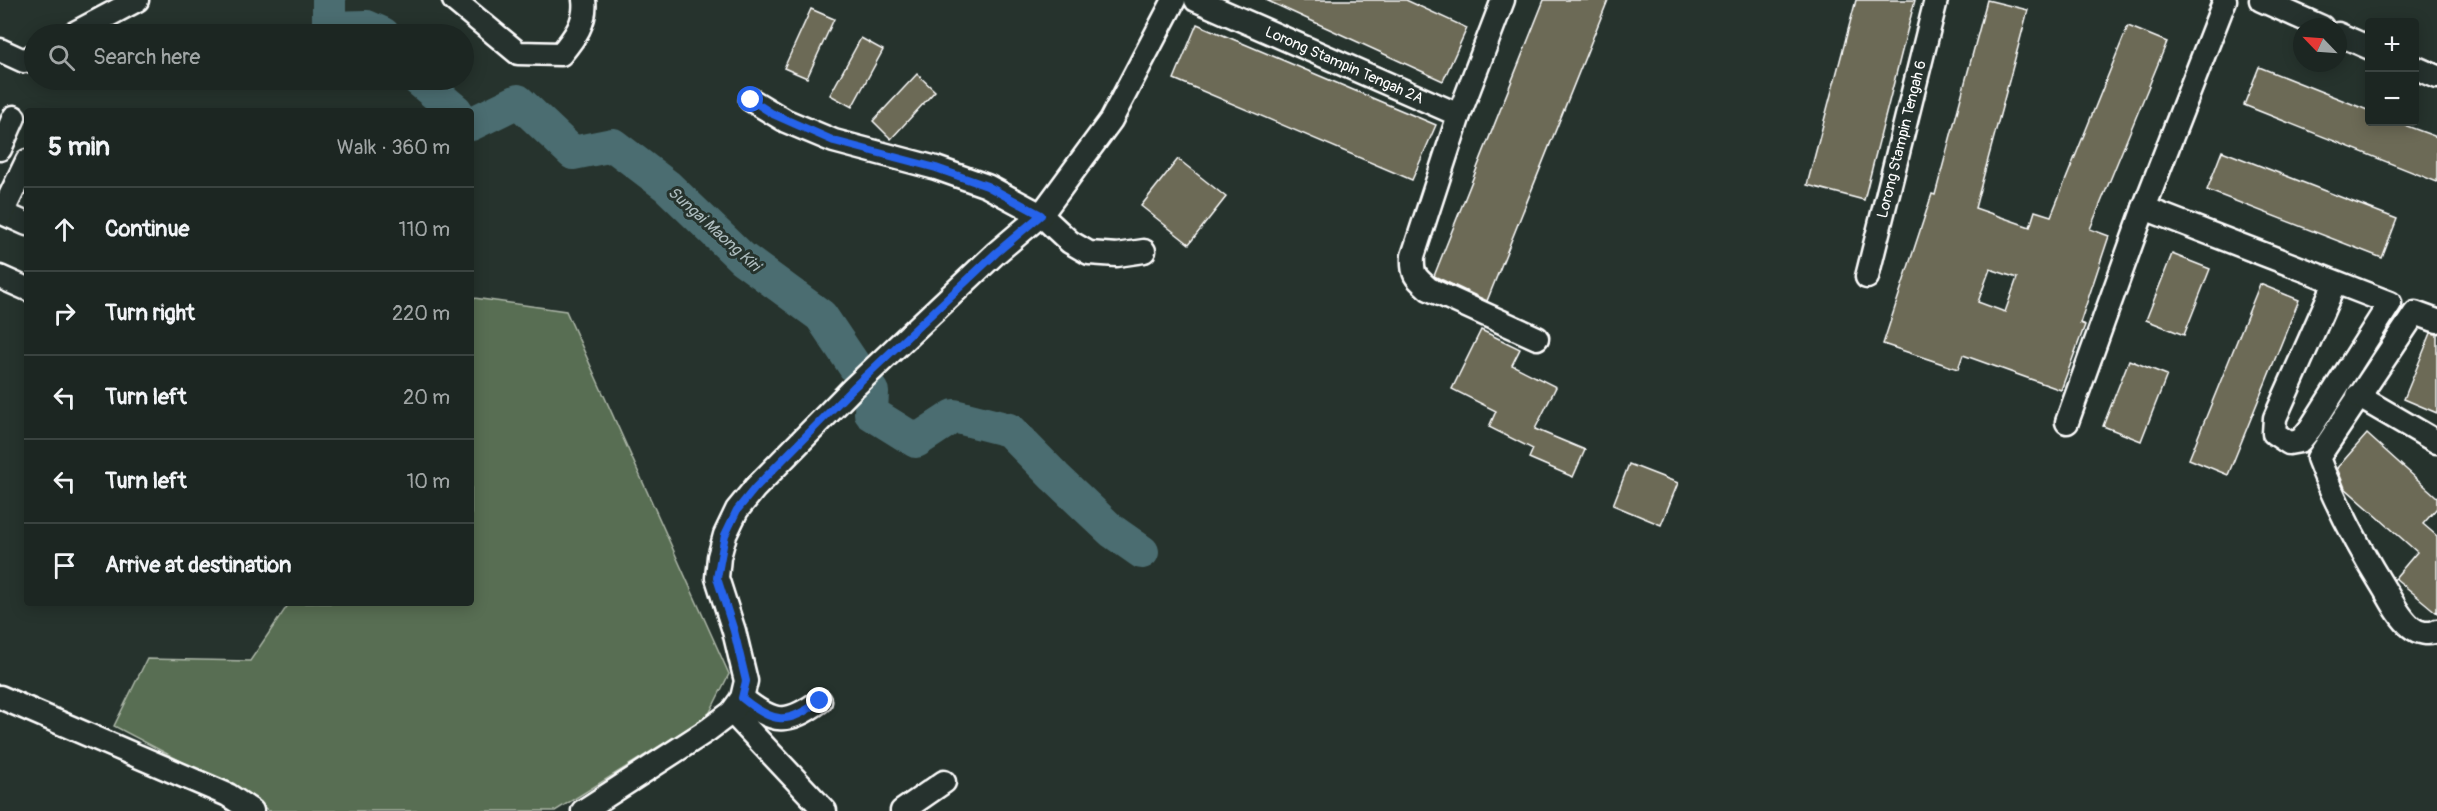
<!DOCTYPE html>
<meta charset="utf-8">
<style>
body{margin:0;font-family:Pangolin,sans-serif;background:#252e2a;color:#f1f3f6}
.controls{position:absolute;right:18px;top:18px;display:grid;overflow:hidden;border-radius:6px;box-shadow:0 3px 15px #0003}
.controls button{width:54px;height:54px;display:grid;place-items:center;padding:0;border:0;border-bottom:2px solid #3a4340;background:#1c2622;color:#f1f3f6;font:30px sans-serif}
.compass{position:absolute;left:2293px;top:18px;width:54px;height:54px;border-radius:50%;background:#1c2622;box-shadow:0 3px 15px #0003;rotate:295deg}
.stop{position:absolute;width:18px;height:18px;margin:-14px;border:4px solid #2563eb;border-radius:50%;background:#fff}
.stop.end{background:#2563eb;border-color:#fff;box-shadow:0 2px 6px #0008}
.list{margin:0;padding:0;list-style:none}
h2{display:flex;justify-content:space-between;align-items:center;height:78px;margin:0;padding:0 24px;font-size:26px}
h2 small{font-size:20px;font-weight:400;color:#a0a5a5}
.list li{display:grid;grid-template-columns:39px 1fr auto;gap:18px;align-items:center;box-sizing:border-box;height:84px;padding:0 24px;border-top:2px solid #3a4340}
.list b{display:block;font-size:22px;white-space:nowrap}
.list em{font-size:20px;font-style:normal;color:#a0a5a5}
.icon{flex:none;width:33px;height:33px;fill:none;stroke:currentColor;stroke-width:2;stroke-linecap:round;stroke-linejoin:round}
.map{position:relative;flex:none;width:2437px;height:811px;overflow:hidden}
.search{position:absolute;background:#1c2622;box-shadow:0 3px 15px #0003;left:24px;top:24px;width:450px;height:66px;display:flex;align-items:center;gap:15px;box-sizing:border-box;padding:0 21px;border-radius:33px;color:#a0a5a5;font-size:22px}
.panel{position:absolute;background:#1c2622;box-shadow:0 3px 15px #0003;left:24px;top:108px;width:450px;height:498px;border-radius:6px}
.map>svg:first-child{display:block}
.green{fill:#586e52;stroke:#acb6a8;stroke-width:1.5}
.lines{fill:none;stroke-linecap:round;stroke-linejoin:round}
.river{stroke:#4b6d71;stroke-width:34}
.building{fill:#6c6b56;stroke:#fff;stroke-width:1.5;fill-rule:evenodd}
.minor-casing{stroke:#fff;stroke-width:27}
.minor{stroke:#26332d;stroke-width:22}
.route{stroke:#2563eb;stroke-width:8}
.labels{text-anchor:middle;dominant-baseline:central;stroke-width:6;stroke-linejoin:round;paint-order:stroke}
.street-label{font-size:15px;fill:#fff;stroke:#26332d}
.water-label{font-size:16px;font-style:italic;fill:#aebdbf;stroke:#26332d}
</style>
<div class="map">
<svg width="2437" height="811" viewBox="0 0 2437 811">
<rect width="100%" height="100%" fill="#26332d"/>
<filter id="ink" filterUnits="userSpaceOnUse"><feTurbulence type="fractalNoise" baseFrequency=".0167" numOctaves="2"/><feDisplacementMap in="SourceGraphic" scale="12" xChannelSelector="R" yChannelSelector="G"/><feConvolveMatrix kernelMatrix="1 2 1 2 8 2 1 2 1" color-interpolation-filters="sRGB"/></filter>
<g filter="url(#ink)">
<path class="green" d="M474,298L566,311L729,674L708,716L555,811H268L261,803L114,726L147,659L250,661L288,605L287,603H471V301Z"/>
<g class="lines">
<path class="river" d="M329,0V28L367,27L383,34
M419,80L456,111
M471,124L518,101L573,153L613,145L667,186L742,258L821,316L872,392L871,413L916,441L954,416L1009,430L1055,477L1112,531L1142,552"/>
</g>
<path class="building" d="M1266,0H1406L1467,28L1443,81Z
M1544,0H1608L1487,301L1434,276Z
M1856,0H1915L1864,200L1807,185Z
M1987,0L2028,10L1975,208L2030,227L2035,211L2051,216L2128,26L2167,42L2090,229L2109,236L2080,323L2085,325L2061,390L1963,355L1958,369L1883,344L1932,194L1935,195ZM1990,269L2017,278L2005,312L1978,302Z
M811,9L834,19L807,78L784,68Z
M1197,24L1436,125L1412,180L1174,79Z
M861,38L883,50L852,107L830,95Z
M2259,67L2370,111V122H2396L2437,137V182L2244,105Z
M917,74L935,91L891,139L873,121Z
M2222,151L2397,219L2382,258L2207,190Z
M1178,159L1226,197L1189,244L1141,206Z
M2172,254L2210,269L2184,335L2146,320Z
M2260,284L2299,300L2228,475L2189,459Z
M1481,330L1520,349L1512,365L1556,387L1535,429L1585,450L1573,477L1529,458L1533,449L1489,427L1496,411L1452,389Z
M2431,333L2437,334V413L2404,399Z
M2129,360L2167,375L2141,441L2103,426Z
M2367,434L2437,497V508L2423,524L2437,536V613L2395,578L2417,552L2345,488L2337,468Z
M1629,464L1678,483L1661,525L1613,505Z"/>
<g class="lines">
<g class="minor-casing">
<g id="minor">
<path d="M454,0L518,53L561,54C574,38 587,22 584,0"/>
<path id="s1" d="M1196,0L1459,115"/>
<path d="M1503,0L1459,115L1413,256C1412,275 1415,277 1429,289L1537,338"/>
<path d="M2261,0L2322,27"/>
<path d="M73,34L137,0"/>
<path d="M2338,34L2370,48"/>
<path d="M0,50L24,61L34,55"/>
<path d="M2414,67L2437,77"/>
<path d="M751,100L786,121L834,141L936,168L987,186L1041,215L1070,242L1089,253L1117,255L1144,251"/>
<path d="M0,149L14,117"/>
<path d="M2144,208L2390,303L2310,429L2300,441L2289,443L2274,433L2275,418L2335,283"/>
<path d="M0,212L27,224"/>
<path d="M2,213L27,161"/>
<path d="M0,277L27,289"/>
<path id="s2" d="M1867,277L1936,0"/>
<path d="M2437,321L2415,313L2318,458C2335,503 2359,548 2385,590C2392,602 2400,618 2411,627C2418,633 2429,635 2437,631"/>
<path d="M2358,396L2437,442"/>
<path d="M2067,422L2144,208L2225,0"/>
<path d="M0,697L228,795L252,811"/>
<path d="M742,698C774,724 787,725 820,701"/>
<path d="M732,712L825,811"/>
<path d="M583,811L708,730L732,712L742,698L746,681L734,631L717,578L719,557L725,535L737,510L755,488L853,388L996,253L1041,215L1111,120L1174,0"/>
<path d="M902,811L944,782"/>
</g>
</g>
<use href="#minor" class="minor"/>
</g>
</g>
<g class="lines" filter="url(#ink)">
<path class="route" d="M751,100L773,114L834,141L936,168L987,186L1041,215L996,253L853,388L755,488L737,510L725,535L717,578L734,631L746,681L742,698C774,724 787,725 820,701"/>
</g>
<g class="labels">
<g class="street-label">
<text stroke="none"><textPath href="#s1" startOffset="162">Lorong Stampin Tengah 2A</textPath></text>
<text stroke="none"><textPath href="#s2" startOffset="142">Lorong Stampin Tengah 6</textPath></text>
</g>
<g class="water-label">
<text transform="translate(714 229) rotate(42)">Sungai Maong Kiri</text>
</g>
</g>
</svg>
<div class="controls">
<button>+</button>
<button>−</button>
</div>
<svg class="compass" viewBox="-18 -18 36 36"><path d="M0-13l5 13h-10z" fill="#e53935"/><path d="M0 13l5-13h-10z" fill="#a0a5a5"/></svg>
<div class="stop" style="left:751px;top:100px"></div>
<div class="stop end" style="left:820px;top:701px"></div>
<div class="search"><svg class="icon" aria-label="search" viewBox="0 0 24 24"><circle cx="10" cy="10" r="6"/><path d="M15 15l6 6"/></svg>Search here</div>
<section class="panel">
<h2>5 min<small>Walk · 360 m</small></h2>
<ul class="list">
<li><svg class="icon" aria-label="ahead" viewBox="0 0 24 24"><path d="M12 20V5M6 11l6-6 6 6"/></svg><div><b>Continue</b></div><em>110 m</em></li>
<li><svg class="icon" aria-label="right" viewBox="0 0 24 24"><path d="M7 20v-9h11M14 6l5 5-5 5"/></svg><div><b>Turn right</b></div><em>220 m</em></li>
<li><svg class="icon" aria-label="left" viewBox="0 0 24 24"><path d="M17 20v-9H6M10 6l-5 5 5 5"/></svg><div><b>Turn left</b></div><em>20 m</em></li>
<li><svg class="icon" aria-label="left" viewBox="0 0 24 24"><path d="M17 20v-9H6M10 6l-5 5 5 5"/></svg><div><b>Turn left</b></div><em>10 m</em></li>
<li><svg class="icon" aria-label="arrive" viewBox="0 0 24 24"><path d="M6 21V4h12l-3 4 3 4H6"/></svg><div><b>Arrive at destination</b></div></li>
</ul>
</section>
</div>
